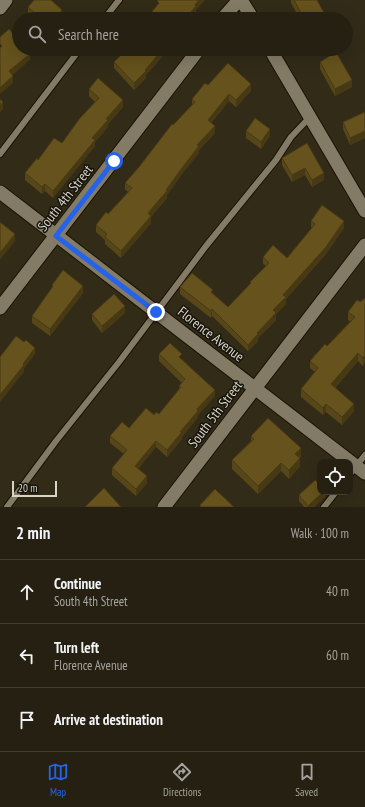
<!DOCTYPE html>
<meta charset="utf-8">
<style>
body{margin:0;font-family:"PT Sans Narrow",sans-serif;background:#2e281b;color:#f1f3f6}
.controls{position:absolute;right:12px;bottom:12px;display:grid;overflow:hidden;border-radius:8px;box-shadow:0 4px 16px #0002}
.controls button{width:36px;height:36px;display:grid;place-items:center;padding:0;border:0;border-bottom:1px solid #423e32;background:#262012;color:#f1f3f6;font:20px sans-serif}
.scale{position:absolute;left:12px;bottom:10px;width:45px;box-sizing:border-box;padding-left:4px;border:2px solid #d7d3c7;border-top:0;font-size:11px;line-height:14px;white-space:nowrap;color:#d7d3c7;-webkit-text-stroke:3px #17140c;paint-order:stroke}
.stop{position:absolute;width:12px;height:12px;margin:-9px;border:3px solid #2563eb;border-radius:50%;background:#fff}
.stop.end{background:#2563eb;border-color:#fff;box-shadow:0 1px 4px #0008}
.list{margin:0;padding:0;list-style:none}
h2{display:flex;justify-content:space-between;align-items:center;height:52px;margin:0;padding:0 16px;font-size:17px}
h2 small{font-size:13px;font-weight:400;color:#a4a39f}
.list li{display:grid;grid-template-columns:26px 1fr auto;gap:12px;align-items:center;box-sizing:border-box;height:64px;padding:0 16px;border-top:1px solid #423e32}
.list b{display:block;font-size:15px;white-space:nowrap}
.list p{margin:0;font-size:13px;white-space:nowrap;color:#a4a39f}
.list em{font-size:13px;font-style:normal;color:#a4a39f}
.icon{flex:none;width:22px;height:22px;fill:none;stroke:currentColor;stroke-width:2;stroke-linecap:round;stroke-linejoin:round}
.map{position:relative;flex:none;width:365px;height:507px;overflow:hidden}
.search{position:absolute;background:#262012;box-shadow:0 4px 16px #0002;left:12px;right:12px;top:12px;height:44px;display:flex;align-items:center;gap:10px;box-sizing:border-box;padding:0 14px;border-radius:22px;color:#a4a39f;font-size:15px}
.sheet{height:244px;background:#262012}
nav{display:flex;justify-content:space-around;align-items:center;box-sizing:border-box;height:56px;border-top:1px solid #423e32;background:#262012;font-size:11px;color:#a4a39f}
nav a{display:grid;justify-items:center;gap:2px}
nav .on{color:#2563eb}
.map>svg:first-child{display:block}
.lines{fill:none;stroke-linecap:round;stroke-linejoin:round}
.service-casing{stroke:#1a1303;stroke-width:8}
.minor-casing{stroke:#1a1303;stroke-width:15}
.service{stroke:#847b66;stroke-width:6}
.minor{stroke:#847b66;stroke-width:13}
.wall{fill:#574718}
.shaded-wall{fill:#473914}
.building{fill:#65521c;stroke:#473914}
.route{stroke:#2563eb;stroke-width:5}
.labels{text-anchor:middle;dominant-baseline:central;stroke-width:3;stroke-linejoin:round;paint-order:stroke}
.street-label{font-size:14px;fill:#d7d3c7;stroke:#17140c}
</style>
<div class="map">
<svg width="365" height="507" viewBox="0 0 365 507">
<rect width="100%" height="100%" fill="#322b18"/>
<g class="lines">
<g class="service-casing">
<path id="service" d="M104,19L119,0
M0,154L80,49
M350,474L365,455
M7,507L56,441L119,362L206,246L276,160L291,137L310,117
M324,507L336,492"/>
</g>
<g class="minor-casing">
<path id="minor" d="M241,0L253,19
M0,8L6,0
M222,19L239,0
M270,49L365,211
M0,192L365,473
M0,308L199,49
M164,507L365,245"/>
</g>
<use href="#service" class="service"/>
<use href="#minor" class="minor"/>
</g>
<path class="wall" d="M291,0H317L327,19H300L291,3Z
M28,7L62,17L61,19H33L28,14Z
M125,49H169L146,75V78L134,90L114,68V62L125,51Z
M320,62L352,87L335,96L320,69Z
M208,85L251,91L236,107L229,101L211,123L215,133L199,150V153L182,174L167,195V198L151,217V223L121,258L105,244V240L96,232V225L108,214L128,192L125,189V183L139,167L173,125L192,105V99Z
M89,89L123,107L108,124V127L95,142V146L53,198L45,191L42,194L25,180V173L38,160L62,143L95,102L89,96Z
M365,112V138L350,145L343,129V122Z
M246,131L270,136L261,149L246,138Z
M282,158L324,173V180L312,187L305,175L292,182L282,165Z
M311,221L344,228L326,254L286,299V304L276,314V320L258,338V341L248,351L212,316L211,318L180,294V287L213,294L228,307L250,285V282L266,266L263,264V257L287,258L312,228L311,227Z
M52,285L83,293L50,336L32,323V316L52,289Z
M365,298L363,366L358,361L335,388L354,411L342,425L326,412L323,415L301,397V389L315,372L310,368V361L327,346L351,322L348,320V312Z
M125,313L102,333L92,320V314Z
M159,354L182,359L215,396L198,415V417L182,437V439L167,457L156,447L138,469L147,483L136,496L112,475V468L124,454L110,443V436L129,428L154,415L159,414L179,389V386L182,383L159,361Z
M251,436L301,456L300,458V466L289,479L281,471L258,494L232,469V460L251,441Z
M325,492V497L314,507H304L299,501V495Z"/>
<path class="shaded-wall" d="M199,0H205L196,10V13L191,19H185L195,5Z
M62,10V17L61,19H55Z
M163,49H169L146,75V78L134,90V83Z
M30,54V60L9,78V71Z
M13,76V83L0,94V88Z
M352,80V87L335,96V89Z
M251,84V91L236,107V100Z
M229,94V101L208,127V120Z
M123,100V107L108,124V127L95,142V146L53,198V191L106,119Z
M3,102V109L0,113V106Z
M215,126V133L199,150V153L182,174L167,195V198L151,217V223L121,258V251L166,190L197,145Z
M270,129V136L261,149V142Z
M365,131V138L350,145V138Z
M305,168V175L292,182V175Z
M324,173V180L312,187V180Z
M45,184V191L42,194V187Z
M344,221V228L326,254L286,299V304L276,314V320L258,338V341L248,351V345L257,333L283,295Z
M15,234V241L0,260V253Z
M83,286V293L50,336V329Z
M125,306V313L102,333V326Z
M212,309V316L211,318V311Z
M35,348V354L24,369V372L0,402V395Z
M358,353V361L331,392V384Z
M365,355V363L363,366V358Z
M215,390V396L198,415V417L182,437V439L167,457V450L197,409Z
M326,404V412L323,415V408Z
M354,404V411L342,425V417Z
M156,441V447L135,473V466Z
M301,448V456L295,462V454Z
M300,458V466L289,479V470Z
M281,463V471L258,494V486Z
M147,476V483L136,496V489Z
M323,492H325V497L314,507H308V506Z"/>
<path class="building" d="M34,0H51L62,10L55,19H41L28,7Z
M158,0H199L195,5L196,6L185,19H146L159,3L157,1Z
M294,0H317L327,18L325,19H304Z
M9,29L19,41V49H26L30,54L9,71L13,76L0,88V48L2,46L0,44V37Z
M127,49H163L145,70L146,71L134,83L114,62Z
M336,52L352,80L335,89L320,62Z
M228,63L251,84L236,100L229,94L208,120L215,126L197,145L199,146L182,168L166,190L167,191L148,213L151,216L121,251L105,237L107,234L96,225L106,212L108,214L132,188L125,183L139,167L172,124L173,125L195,102L192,99L205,83L208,85Z
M98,78L123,100L106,119L108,120L92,138L95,140L53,191L45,184L42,187L25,173L37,158L38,160L54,138L62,143L80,118L99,98L89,89Z
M0,99L3,102L0,106Z
M365,112V131L350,138L343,122Z
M255,118L270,129L261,142L246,131Z
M307,143L324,173L312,180L305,168L292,175L282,158Z
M322,205L344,221L326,247L283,295L286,297L273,310L276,313L257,333L258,334L248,345L212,309L211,311L180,287L192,273L213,290L211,292L228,307L251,283L250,282L269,263L263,257L273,245L287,258L315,224L311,221Z
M0,222L15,234L0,253Z
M63,270L83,286L50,329L32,316L53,286L52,285Z
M114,294L125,306L102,326L92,314Z
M365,298V355L363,358L358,353L331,384L354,404L342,417L326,404L323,408L301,389L318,368L310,361L325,344L327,346L355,317L348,312L357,300L360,302Z
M16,336L24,342L26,340L35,348L23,364L24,365L0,395V357Z
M170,343L182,354L179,357L215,390L197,409L198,411L180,432H182L167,450L156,441L135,466L147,476L136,489L112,468L127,450L110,436L122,422L129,428L146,408L154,415L156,412L159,414L181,387L179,386L185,379L159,354Z
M268,418L301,448L295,454L300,458L289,470L281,463L258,486L232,460L254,439L251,436Z
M315,480L320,485V492H323L308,506L299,495Z
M104,488L121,507H85Z
M215,489L234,507H201L200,505Z"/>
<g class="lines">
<path class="route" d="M114,161L56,236L156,312"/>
</g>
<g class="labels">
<g class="street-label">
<text transform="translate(65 198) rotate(-52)">South 4th Street</text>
<text transform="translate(211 334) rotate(38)">Florence Avenue</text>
<text transform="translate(215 414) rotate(-53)">South 5th Street</text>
</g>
</g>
</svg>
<div class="controls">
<button><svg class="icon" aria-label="locate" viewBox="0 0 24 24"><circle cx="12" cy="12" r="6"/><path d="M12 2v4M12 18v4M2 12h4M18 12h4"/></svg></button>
</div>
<div class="scale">20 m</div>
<div class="stop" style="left:114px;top:161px"></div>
<div class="stop end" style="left:156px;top:312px"></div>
<div class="search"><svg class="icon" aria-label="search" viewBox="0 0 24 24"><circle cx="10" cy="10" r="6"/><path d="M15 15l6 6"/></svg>Search here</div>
</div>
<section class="sheet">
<h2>2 min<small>Walk · 100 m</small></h2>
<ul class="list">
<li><svg class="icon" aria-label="ahead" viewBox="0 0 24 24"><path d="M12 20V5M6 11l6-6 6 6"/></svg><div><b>Continue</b><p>South 4th Street</p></div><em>40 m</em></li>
<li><svg class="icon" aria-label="left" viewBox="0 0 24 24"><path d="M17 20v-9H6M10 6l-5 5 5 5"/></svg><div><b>Turn left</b><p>Florence Avenue</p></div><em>60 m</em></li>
<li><svg class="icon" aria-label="arrive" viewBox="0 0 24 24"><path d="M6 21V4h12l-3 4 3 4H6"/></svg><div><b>Arrive at destination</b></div></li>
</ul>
</section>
<nav>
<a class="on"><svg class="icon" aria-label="map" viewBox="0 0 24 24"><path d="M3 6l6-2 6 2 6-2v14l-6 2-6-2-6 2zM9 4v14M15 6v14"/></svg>Map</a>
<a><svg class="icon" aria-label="directions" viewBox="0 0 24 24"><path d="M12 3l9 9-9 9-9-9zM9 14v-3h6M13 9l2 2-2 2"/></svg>Directions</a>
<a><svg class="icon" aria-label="saved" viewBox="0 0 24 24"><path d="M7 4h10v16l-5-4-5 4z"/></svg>Saved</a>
</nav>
